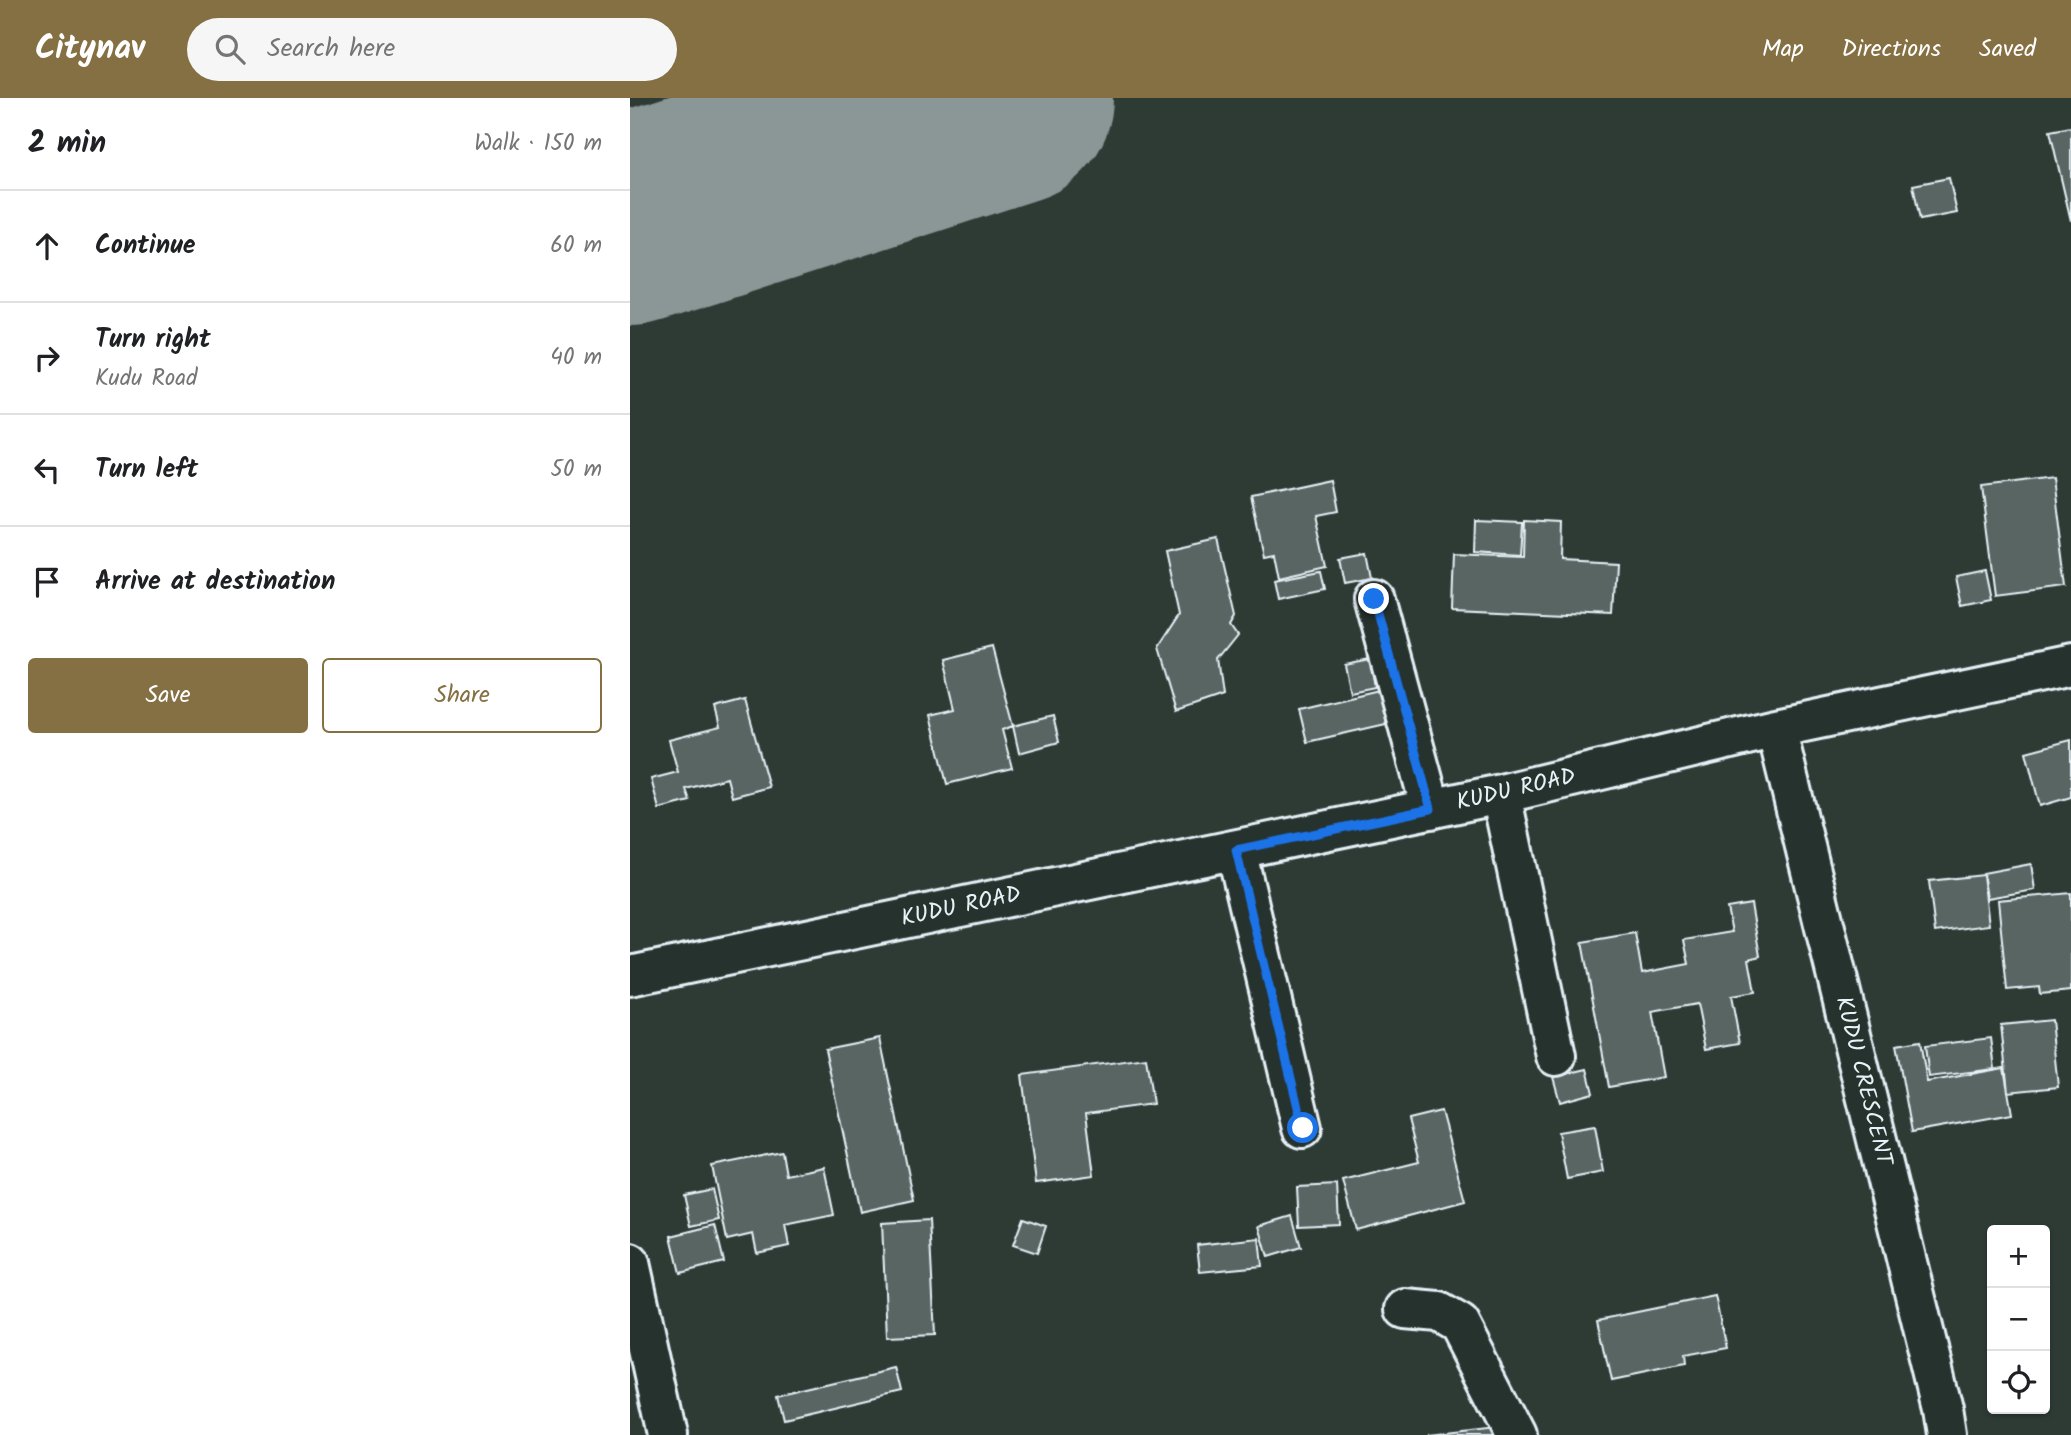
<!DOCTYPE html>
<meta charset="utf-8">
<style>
body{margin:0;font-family:Kalam,sans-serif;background:#f6f6f6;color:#202124}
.controls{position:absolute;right:21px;bottom:21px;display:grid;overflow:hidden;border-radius:7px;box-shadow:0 2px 5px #0004}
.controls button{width:63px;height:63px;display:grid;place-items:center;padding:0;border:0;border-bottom:2px solid #e0e0e0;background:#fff;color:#202124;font:35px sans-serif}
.stop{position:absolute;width:21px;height:21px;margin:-16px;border:5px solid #1a73e8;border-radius:50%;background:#fff}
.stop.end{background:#1a73e8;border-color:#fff;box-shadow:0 2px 7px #0008}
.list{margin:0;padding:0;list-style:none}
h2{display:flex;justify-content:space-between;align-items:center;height:91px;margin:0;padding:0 28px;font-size:30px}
h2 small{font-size:23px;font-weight:400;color:#757577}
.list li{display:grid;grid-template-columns:46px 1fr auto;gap:21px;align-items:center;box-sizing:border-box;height:112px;padding:0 28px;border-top:2px solid #e0e0e0}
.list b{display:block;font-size:26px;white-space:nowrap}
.list p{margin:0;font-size:23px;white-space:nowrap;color:#757577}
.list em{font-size:23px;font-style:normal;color:#757577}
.actions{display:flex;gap:14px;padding:21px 28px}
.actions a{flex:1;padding:16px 0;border:2px solid #847042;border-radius:7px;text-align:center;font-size:24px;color:#847042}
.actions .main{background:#847042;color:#fff}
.icon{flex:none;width:38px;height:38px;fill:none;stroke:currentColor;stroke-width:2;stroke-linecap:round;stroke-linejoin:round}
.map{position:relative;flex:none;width:1441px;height:1337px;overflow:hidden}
header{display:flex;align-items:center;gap:42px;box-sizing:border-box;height:98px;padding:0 35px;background:#847042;color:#fff}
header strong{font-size:33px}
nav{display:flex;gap:38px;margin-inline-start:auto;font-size:24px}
.search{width:490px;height:63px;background:#f6f6f6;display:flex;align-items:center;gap:18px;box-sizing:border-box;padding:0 24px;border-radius:38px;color:#757577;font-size:26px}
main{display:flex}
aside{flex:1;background:#fff}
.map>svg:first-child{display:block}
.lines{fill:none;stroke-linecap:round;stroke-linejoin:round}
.runway{stroke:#8b9696;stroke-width:212}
.building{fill:#596563;stroke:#e8f1f8;stroke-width:2}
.minor-casing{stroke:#e8f1f8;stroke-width:44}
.minor{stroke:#26332d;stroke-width:38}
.route{stroke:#1a73e8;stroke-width:9}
.labels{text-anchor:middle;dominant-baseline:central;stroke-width:6;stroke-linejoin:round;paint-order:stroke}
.street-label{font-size:23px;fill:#e8f1f8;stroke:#26332d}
</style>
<header>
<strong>Citynav</strong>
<div class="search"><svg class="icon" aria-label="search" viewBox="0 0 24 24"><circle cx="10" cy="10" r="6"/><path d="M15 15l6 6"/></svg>Search here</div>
<nav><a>Map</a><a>Directions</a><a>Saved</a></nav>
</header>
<main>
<aside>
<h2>2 min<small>Walk · 150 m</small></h2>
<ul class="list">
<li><svg class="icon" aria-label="ahead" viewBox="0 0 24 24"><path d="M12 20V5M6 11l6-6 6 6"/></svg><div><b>Continue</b></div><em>60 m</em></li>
<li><svg class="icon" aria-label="right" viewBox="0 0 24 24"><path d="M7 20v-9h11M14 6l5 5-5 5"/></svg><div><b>Turn right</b><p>Kudu Road</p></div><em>40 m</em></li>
<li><svg class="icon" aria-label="left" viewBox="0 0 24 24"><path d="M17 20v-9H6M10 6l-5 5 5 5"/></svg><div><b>Turn left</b></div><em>50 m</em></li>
<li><svg class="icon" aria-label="arrive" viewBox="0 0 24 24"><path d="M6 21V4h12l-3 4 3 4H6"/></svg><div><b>Arrive at destination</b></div></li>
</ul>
<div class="actions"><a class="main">Save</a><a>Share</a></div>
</aside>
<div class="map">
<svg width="1441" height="1337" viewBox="0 0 1441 1337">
<rect width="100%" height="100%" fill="#2e3b35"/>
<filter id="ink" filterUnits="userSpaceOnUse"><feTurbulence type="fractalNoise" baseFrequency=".0143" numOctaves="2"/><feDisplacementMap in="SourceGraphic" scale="14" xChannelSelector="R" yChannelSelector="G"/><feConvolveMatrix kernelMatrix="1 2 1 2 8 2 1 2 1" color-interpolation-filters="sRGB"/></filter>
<g filter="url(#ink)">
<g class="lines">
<path class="runway" d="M0,122L377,0"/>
</g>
<path class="building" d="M1441,29V123L1420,33Z
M1319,80L1327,115L1290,122L1283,87Z
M1422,380L1436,489L1365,498L1351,389Z
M700,382L706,414L686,418L697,468L649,479L644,454L634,456L621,399Z
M846,422L892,424L890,457L845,454Z
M894,422L931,424L930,461L986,464L983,517L822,510L824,456L893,459Z
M588,441L606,518L601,527L608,537L588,562L593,598L546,614L527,551L549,517L535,453Z
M737,455L742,480L715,485L710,460Z
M691,473L695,491L648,501L644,482Z
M1355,473L1361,502L1332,508L1326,479Z
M362,550L383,628L372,632L382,670L317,686L300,617L325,611L313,562Z
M740,561L745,589L720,594L714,566Z
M749,592L756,626L677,644L669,611Z
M115,602L139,689L102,699L97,680L56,691L60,703L29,711L21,681L48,674L39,642L90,629L85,610Z
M423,618L429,644L389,655L383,628Z
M1441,642V699L1410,708L1396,654Z
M1401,766L1405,792L1357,800L1353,775Z
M1353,777L1359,827L1305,834L1299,783Z
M1441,795V893L1410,896L1409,889L1377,892L1368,802Z
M1121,806L1130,858L1119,861L1125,894L1101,898L1110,945L1076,951L1067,906L1022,914L1034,979L979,989L952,844L1005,835L1012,875L1059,866L1054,842L1102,834L1097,810Z
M1421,922L1428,989L1378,994L1371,927Z
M250,940L284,1102L230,1114L195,951Z
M1361,940L1365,971L1299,979L1295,948Z
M1290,943L1297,984L1374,970L1382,1016L1282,1034L1266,947Z
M516,960L523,1006L456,1015L464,1077L406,1085L392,977Z
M957,971L963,995L930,1004L923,979Z
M811,1013L835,1103L726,1132L713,1083L789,1064L778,1021Z
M965,1028L973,1074L937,1081L928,1034Z
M152,1054L156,1077L194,1069L204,1117L155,1127L159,1148L127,1155L123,1136L97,1142L82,1068Z
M707,1087L709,1126L669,1128L667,1089Z
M82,1091L89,1122L61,1128L54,1097Z
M662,1118L671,1149L638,1159L629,1128Z
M393,1120L416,1128L407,1155L383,1147Z
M299,1122L305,1237L257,1239L252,1125Z
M85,1127L94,1164L50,1175L41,1138Z
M629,1140L632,1168L570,1174L567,1147Z
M1085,1198L1096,1250L1053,1258L1054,1268L981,1283L968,1222Z
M266,1269L272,1294L154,1322L148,1297Z
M875,1328L876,1337H796Z"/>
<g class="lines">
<g class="minor-casing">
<path id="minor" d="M744,501L801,711
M1146,630L1313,1311L1317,1337
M871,696L926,958
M606,752L672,1030
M0,878L871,696L1146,630L1441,568
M0,1165L38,1337
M775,1211L809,1214L830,1226L887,1337"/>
</g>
<use href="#minor" class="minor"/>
</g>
</g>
<g class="lines" filter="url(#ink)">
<path class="route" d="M673,1030L606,752L801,711L744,501"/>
</g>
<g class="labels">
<g class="street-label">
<text transform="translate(886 692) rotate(-13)">KUDU ROAD</text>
<text transform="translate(331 809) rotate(-12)">KUDU ROAD</text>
<text transform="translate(1233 983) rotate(76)">KUDU CRESCENT</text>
</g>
</g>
</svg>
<div class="controls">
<button>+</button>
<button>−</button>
<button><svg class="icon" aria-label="locate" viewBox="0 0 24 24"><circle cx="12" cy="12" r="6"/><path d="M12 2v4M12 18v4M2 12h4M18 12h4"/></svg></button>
</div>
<div class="stop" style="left:673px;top:1030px"></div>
<div class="stop end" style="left:744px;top:501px"></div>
</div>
</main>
